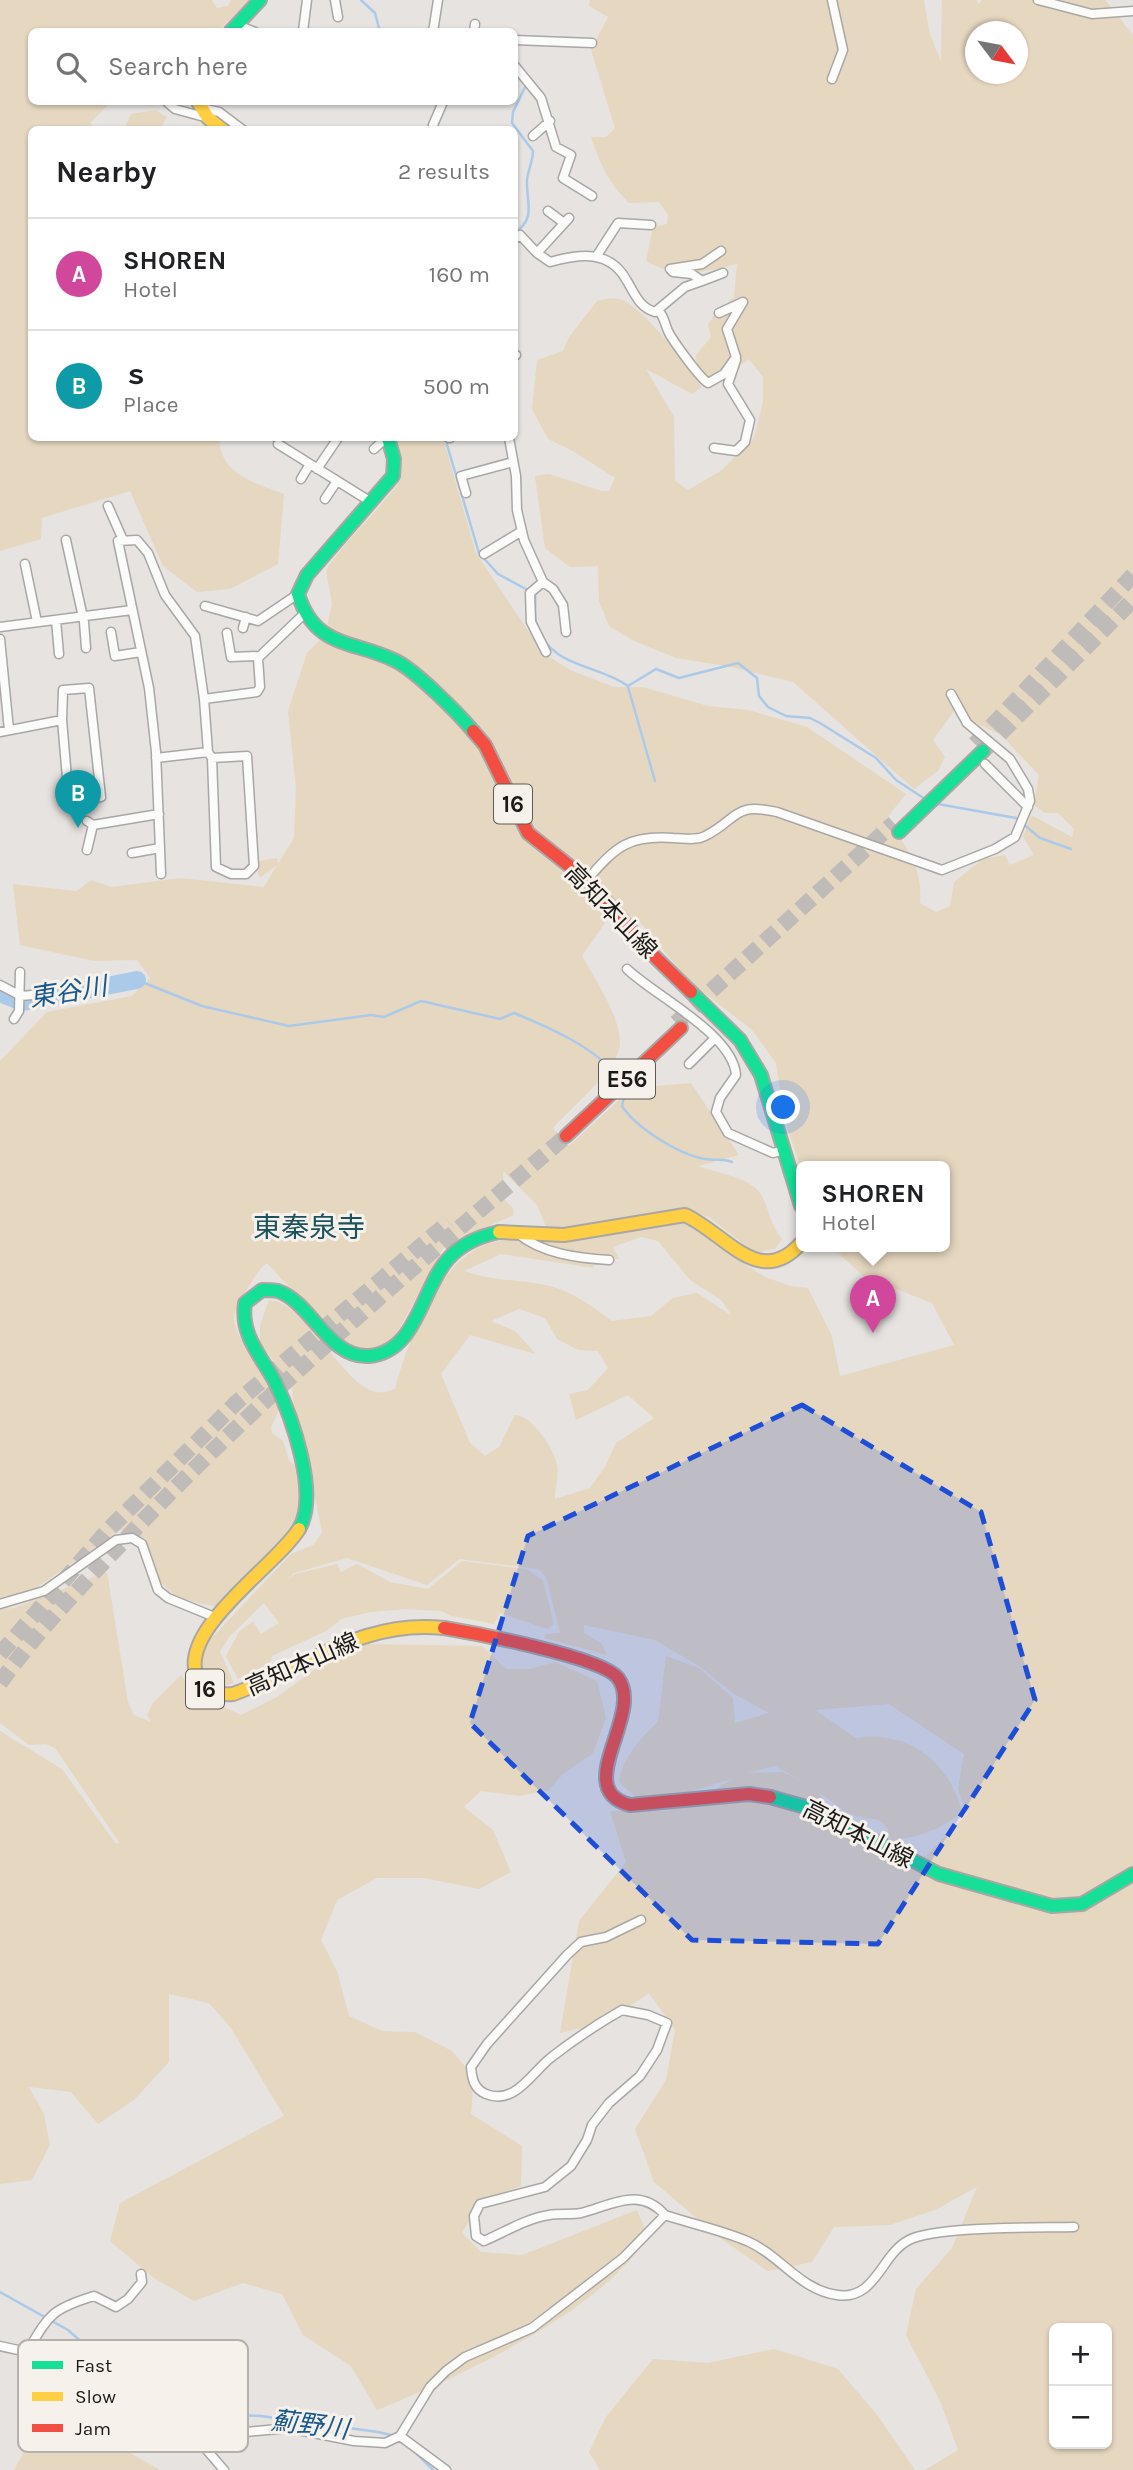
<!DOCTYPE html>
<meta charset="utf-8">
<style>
body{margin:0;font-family:Karla,"Noto Sans JP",sans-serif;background:#f2f2f2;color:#202124}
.controls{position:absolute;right:21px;bottom:21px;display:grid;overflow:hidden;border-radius:10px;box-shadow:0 2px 5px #0004}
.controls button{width:63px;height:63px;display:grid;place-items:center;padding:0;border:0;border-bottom:2px solid #e0e0e0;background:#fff;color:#202124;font:35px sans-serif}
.compass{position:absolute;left:965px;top:21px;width:63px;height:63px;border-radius:50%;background:#fff;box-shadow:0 2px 5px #0004;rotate:122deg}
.you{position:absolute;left:784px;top:1108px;width:24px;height:24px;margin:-18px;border:5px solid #fff;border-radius:50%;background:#1a73e8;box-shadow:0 0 0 10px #1a73e833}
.badge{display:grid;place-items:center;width:46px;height:46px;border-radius:50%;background:#63605e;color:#fff;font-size:23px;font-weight:700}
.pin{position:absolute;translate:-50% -58px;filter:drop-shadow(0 2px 4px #0008)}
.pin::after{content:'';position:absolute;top:37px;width:24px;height:21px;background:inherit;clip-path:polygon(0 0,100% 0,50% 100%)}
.popup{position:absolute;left:796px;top:1161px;width:154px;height:91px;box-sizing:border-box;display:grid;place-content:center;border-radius:10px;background:#fff;filter:drop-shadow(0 2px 5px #0005);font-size:23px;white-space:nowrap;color:#757577}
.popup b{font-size:26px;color:#202124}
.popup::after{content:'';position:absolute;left:50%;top:100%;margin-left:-14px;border:14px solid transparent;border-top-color:#fff}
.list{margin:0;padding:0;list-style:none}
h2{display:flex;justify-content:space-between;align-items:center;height:91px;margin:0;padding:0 28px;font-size:30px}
h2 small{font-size:23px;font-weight:400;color:#757577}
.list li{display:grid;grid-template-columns:46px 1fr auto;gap:21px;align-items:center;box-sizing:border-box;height:112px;padding:0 28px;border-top:2px solid #e0e0e0}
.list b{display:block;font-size:26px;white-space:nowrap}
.list p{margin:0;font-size:23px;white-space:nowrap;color:#757577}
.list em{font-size:23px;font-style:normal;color:#757577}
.icon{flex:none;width:38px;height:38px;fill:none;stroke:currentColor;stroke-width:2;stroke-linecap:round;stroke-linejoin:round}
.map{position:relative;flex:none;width:1133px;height:2470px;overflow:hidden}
.search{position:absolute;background:#fff;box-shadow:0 2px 5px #0004;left:28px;top:28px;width:490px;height:77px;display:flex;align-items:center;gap:18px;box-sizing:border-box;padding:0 24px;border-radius:10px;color:#757577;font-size:26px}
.panel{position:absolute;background:#fff;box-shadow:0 2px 5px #0004;left:28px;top:126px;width:490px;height:315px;border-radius:10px}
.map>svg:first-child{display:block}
.green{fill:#e6d7c1;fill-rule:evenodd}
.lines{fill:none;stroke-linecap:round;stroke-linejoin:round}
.stream{stroke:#abcae9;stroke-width:2.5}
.river{stroke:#abcae9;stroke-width:18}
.highway-tunnel{stroke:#bebbb8;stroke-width:16;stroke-dasharray:16 8;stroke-linecap:butt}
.street-casing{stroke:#a9a7a5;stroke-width:11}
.fast-casing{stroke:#a9a7a5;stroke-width:16}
.slow-casing{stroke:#a9a7a5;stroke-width:16}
.jam-casing{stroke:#a9a7a5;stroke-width:16}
.street{stroke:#fbfbfa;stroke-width:8}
.fast{stroke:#16e098;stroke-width:12}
.slow{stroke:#ffcf43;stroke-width:12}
.jam{stroke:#f24e42;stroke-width:12}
.marked{fill:#1d4ed8;fill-opacity:0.2;stroke:#1d4ed8;stroke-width:5;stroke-dasharray:14 9;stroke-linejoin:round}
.labels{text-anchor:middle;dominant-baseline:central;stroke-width:6;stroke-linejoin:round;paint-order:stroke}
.shield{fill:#f6f1ea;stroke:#5d5a57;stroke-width:2}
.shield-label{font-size:23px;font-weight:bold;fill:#1c1a18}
.street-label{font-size:24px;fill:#1c1a18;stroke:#f6f1ea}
.water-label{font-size:26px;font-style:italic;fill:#16588f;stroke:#f6f1ea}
.quarter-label{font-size:28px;fill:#1a535d;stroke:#f6f1ea}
.key{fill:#f6f1ea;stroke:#b5b0ab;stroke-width:2}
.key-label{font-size:19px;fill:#1c1a18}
</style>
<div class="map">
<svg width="1133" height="2470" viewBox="0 0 1133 2470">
<rect width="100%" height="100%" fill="#e6e3e0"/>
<path class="green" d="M0,0H212L217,8L228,6L231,0H250L218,31L32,32V102H111L90,123L96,129L32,130V438H219C220,474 254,483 284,494L278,564L230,589L197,592L163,566L130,491L42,518L41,539L0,551Z
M590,0H924L929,31L941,62L942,0H976L979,4L982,0H1105L1133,35V2470H925L958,2450L941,2403L906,2335L916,2289L952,2248L977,2187L935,2210L890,2225L834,2227L812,2262L768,2271L720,2238L654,2182L635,2129L666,2080L675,2030L649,1993L605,2023L560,2033L579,1921L626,1862L610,1811H668L713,1791L732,1779L691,1791L651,1798L635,1797L619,1782C622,1759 641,1737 658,1722L666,1656L699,1668L733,1698L735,1723L769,1713L734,1694L699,1666L655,1640L584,1625V1633L602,1644L607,1655L544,1638L546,1634L560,1633L546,1577L538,1569L460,1559L427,1585L347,1558L294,1573L286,1581L295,1574L337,1564L341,1572L357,1564L390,1582L428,1589L462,1561L526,1569L543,1580L554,1624L547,1629L500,1613L494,1624L452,1616L441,1611L406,1609L371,1612L341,1619L326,1631L272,1656L271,1662L238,1679L226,1656L239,1632L253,1621L261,1634L279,1623L264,1603L229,1637L220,1652L234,1683L225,1686L204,1674L201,1654L206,1644L291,1554L313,1545L322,1533L306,1450L293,1407L292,1385L260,1343V1325L269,1300C314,1302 352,1416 395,1388C409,1338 447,1233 515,1241C541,1244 565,1259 592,1263L594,1268L501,1254L464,1271C495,1282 520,1279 550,1286C573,1292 593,1307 612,1321L651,1316L673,1298L697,1293L732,1316L721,1300L690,1280L658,1241L641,1237L613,1247L619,1259L581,1256L533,1241L565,1242L682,1222L703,1231L737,1259L765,1277L791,1286L808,1288L832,1336L840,1376L954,1345L932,1303L863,1276L832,1247H945V1167L801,1168L785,1121L776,1063L752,1030L688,980L640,922L616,907L582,956C594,977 626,1025 619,1050C611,1075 571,1108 553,1128L569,1146L620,1099L645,1087L691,1083L739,1155L698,1166C716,1173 749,1177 760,1193C769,1206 768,1221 782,1239L775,1249L755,1253L709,1217L682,1208L563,1230L547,1229L537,1205L503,1171L504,1199L513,1208L514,1215L453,1241L443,1249L397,1333C391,1342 383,1350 371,1350C341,1352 288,1284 267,1263C258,1270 253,1280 247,1289C242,1299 234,1308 234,1319C234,1336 271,1386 279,1409L271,1428L272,1433L283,1441L289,1460L295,1466C297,1483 302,1503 296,1521C287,1548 240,1585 219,1607C191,1601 166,1600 155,1570C151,1558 151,1549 145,1538L120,1530L33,1590L0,1598V1061L47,1012L132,996L150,978L137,960L94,961L20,945L13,884L77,891L91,880L111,887L181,878L264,887L277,865L261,877L258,875V861L277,858L278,864L294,838L296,788L288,711L307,653L325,635L332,604L326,570C348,536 379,512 401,479L396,438H443L476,553L543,653L570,670L614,687H643L708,706L748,710L807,727L906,794L886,819C907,847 923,867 920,903L936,912L950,906L954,882L983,859L1005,855L1010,865L1034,855L1023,837L1031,815L1072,837L1074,829L1058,813H1045L1034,805L1039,775L1002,736L954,711L933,740L945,757L938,771L914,789L793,682L731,667L676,658L632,640L609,626L599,601L598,566L570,567L545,548L535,476L549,474L602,491H609L615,478L573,451L548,439L532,409L537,360L563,351L569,337L597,301C603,300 613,297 619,299C642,305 688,366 702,387L692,394L646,369L674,417L675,481L688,490L722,470L754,438L763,402V377L749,359L725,376L709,379C700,373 696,366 696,355L711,337L708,325L715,314L734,297L737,264C703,272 679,280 646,261L653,227L667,224L668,215L659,202L629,203C609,183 600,164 591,137H606L615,128L591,50L608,17L589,6ZM976,32H1018V74H976ZM519,1309L545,1318L557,1339L578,1350L598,1351L608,1368L588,1390L569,1394L576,1420L628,1395L654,1418L616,1443L605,1467L590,1488L555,1499C555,1489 559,1475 557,1465C554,1449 532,1415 515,1415L499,1447L485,1456L470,1443L441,1374L470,1335L536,1354L515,1331L491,1321ZM889,1704L964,1754L958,1789L967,1814L915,1867L833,1818L819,1793C829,1798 841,1811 853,1815C873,1822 885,1812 891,1841C919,1836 940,1831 962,1812C949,1761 908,1730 856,1738L815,1710ZM775,1766L802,1781L783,1772L747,1773ZM1054,2328H1107V2444H1054Z
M155,110L167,117L160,129H124L131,114Z
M107,1572L128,1702L134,1715L151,1722L147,1715L153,1703L181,1675L192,1692L241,1715L277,1697L320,1666L366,1644L482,1646L506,1669H531L555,1662L597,1681L606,1718L593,1753L563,1774L549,1790L520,1796L481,1791L464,1807L493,1830L511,1872L479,1889L424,1878H377L337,1900L321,1940L337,1971L349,2016L382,2031L415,2032L452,2051L474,2077L471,2114L522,2146L521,2186L481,2200L462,2233L481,2252L522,2255L637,2210L648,2236C600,2313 460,2376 377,2410L351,2366L303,2335L282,2294L243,2283L194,2301L154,2278L110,2241L120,2203L284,2116L231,2028L209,2003L169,1994V2062L134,2100L98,2124L71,2092L29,2087L44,2114L50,2145L32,2180L0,2184V1731L62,1769L116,1844L119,1842L55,1748L46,1744L29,1745L0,1723V1609L14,1608Z
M774,2349L838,2369L878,2416L915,2470H600L589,2452L606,2417L653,2359L708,2363Z
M55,2418L74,2421L160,2470H14L35,2433Z"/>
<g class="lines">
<path class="stream" d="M361,0L375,13L380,32
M514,233C537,219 526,202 527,180C528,170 533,161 533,151L512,123L513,112L526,85
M445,438L479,553L498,574L535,594C536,603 534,613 536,622C549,669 596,663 628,686L656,669L679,678L738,663L757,678L759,696L768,707L786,716L810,718L820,723L876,758L896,780L925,799
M628,687L655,781
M938,804L1016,818L1040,838L1071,849
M137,980L202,1006L289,1026L371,1015L384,1017L421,1001L500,1019L514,1013C548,1027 595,1047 618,1077
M626,1088L622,1106C636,1128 680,1155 705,1159C715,1161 722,1158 732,1162
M0,2292L68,2330L94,2353L103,2367L121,2378L228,2415L261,2416L378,2432L391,2435L408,2446
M413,2450L433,2470"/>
<path class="river" d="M0,993L23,1002L137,980"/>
<path class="highway-tunnel" d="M975,744L1133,575
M983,751L1133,600
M676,1023L894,823
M0,1654L108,1530L237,1402L449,1222
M0,1683C40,1627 89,1578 136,1528C270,1388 419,1263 566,1136"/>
<g class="street-casing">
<path id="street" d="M335,0L338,17
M1038,0L1092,14L1133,11
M237,25L255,32
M306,32L303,31L307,0
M433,32L438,0
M474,32L475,24
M514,40L592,43
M514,65L541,98L556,147L571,155L563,178L592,196
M832,79L843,50L832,0
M167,102L175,109L208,118
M202,108L219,112L243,130
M435,130L433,125L443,102
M533,136L550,121
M548,211L564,223
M514,239L520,235L537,253L569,218
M537,253L550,262C579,254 610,249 627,281C635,294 639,307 655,312L685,287L702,281L692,274L673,272L670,269L702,264L721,251
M596,257L618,223L651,225
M702,281L723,273
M659,311C666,320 665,327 670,335C677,346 699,377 708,383L724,374L736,357L727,329L743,302L719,313
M514,354L516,355
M449,438H450
M509,438L516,476L517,510L524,540L543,582L553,589L563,605L566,632
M278,444L371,502
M714,448L736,451L745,442L750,420L728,384L736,360
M374,449L386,438
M317,469L338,438
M301,479L310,464
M466,493L461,476L513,462
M325,499L337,481
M108,506L123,540
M66,540L84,622L86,648
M484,554L522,531
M25,564L37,622
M543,582L530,593L531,622L546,652
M205,606L258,621L298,594
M56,620L59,654
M0,627L132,610
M243,628L246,617
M111,632L115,656L141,652
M227,633L231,657L259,656
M0,639L9,730
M62,720L67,778
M0,732L62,720L63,690L89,688L101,797L86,801
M208,752L212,758L216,867L231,874H246L254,866L247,756L212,758
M156,758L208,752L204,699
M985,764L1028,807
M87,821L93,825L159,814
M87,850L93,825
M132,853L160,848
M161,874L156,752L149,688L118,541L137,540L148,553L165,595L195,636L204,699L257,692L260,687L258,658L304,614
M587,880C616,846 629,835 673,838C683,838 696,841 705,836C739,819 732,802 777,812L942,870L995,849L1015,837L1030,801L1028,789L1010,759L967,723L951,694
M627,969C655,996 733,1034 736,1075L720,1098L716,1112L728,1133L773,1153L785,1150
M0,985L21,996L32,995
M14,1019L19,1011L20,972
M689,1064L714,1039
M517,1233C542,1254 578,1258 609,1260
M0,1604L44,1591L116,1540L132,1538L142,1544L158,1590L168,1598L217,1618
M641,1920L606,1937L581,1942L567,1955L487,2044L471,2067C472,2079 474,2089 486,2094C516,2106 533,2070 553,2056C575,2039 599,2023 622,2010L648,2015L667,2023L657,2050L640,2076L609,2103L592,2125L587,2140L571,2166L545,2187L480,2204L474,2216L476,2236L484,2241C505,2232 525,2219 549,2215C559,2213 571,2215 581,2213C612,2205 640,2186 665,2215C692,2224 721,2230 747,2241C780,2255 800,2290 837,2295C876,2301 881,2254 909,2240C936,2226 1039,2228 1074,2227
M0,2346L27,2352L66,2372L86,2377L158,2409L204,2436L288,2428L354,2441L385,2443L400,2436L430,2387L446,2371L465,2357L532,2328L623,2258L665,2215
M27,2352C49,2315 51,2309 94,2296L116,2307L128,2299L142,2282L141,2274
M204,2436L205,2448L224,2470
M400,2436L446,2470"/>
</g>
<g class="fast-casing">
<path id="fast" d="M230,32L260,0
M388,438L394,459L393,476L307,575L298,594C315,649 354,640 396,661C416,671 458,713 473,731
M899,832L983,751
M691,992L740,1040L761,1075L801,1206
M299,1529C320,1494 291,1415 275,1382C261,1356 240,1335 245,1303L262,1290C266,1290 273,1290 278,1291C311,1302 329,1359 369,1356C417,1352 421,1289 448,1259C461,1244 480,1236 499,1232
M770,1797L813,1809L939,1874L1052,1906L1082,1904L1133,1874"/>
</g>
<g class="slow-casing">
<path id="slow" d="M198,102L208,118L223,130
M499,1232L564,1235L685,1215C726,1234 760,1290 801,1243
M299,1529C275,1567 178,1629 197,1677C203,1692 219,1695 233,1694C307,1668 361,1619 444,1628"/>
</g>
<g class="jam-casing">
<path id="jam" d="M473,731L485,745L528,833L587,880L653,955L691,992
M566,1136L681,1028
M444,1628C474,1633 602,1657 618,1678C645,1714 570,1789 630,1805L749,1794L770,1797"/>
</g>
<use href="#street" class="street"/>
<use href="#fast" class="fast"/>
<use href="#slow" class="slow"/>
<use href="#jam" class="jam"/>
</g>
<path class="marked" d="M802,1405L981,1512L1035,1700L878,1944L692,1940L470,1723L528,1536Z"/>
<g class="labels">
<g class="shield">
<rect x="494" y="784.5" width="38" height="39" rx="5"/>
<rect x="599" y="1059.5" width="56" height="39" rx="5"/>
<rect x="186" y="1669.5" width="38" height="39" rx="5"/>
</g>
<g class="shield-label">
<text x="513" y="804">16</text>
<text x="627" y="1079">E56</text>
<text x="205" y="1689">16</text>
</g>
<g class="street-label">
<text transform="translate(611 911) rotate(46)">高知本山線</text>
<text transform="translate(302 1664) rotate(-24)">高知本山線</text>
<text transform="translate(858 1834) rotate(27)">高知本山線</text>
</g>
<g class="water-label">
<text transform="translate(68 992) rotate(-9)">東谷川</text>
<text transform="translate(310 2425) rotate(7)">薊野川</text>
</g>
<g class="quarter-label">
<text x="309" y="1227">東秦泉寺</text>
</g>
</g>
<rect x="18" y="2340" width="230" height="112" rx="10" class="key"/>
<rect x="32" y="2361" width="31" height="8" fill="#16e098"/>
<rect x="32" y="2392" width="31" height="9" fill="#ffcf43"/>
<rect x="32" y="2424" width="31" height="8" fill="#f24e42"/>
<g class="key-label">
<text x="75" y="2372">Fast</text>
<text x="75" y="2403">Slow</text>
<text x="75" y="2435">Jam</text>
</g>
</svg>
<div class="controls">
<button>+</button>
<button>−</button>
</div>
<svg class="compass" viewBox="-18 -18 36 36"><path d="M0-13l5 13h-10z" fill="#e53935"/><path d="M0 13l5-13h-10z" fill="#757577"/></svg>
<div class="you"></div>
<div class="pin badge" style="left:873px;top:1333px;background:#d1479c">A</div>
<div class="popup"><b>SHOREN</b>Hotel</div>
<div class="pin badge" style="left:78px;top:828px;background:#0f9aa8">B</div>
<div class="search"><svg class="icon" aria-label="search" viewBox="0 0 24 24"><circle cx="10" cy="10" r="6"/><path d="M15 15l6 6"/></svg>Search here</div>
<section class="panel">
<h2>Nearby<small>2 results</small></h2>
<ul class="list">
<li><span class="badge" style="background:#d1479c">A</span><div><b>SHOREN</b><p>Hotel</p></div><em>160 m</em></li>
<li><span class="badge" style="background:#0f9aa8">B</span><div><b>ｓ</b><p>Place</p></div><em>500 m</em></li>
</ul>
</section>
</div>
